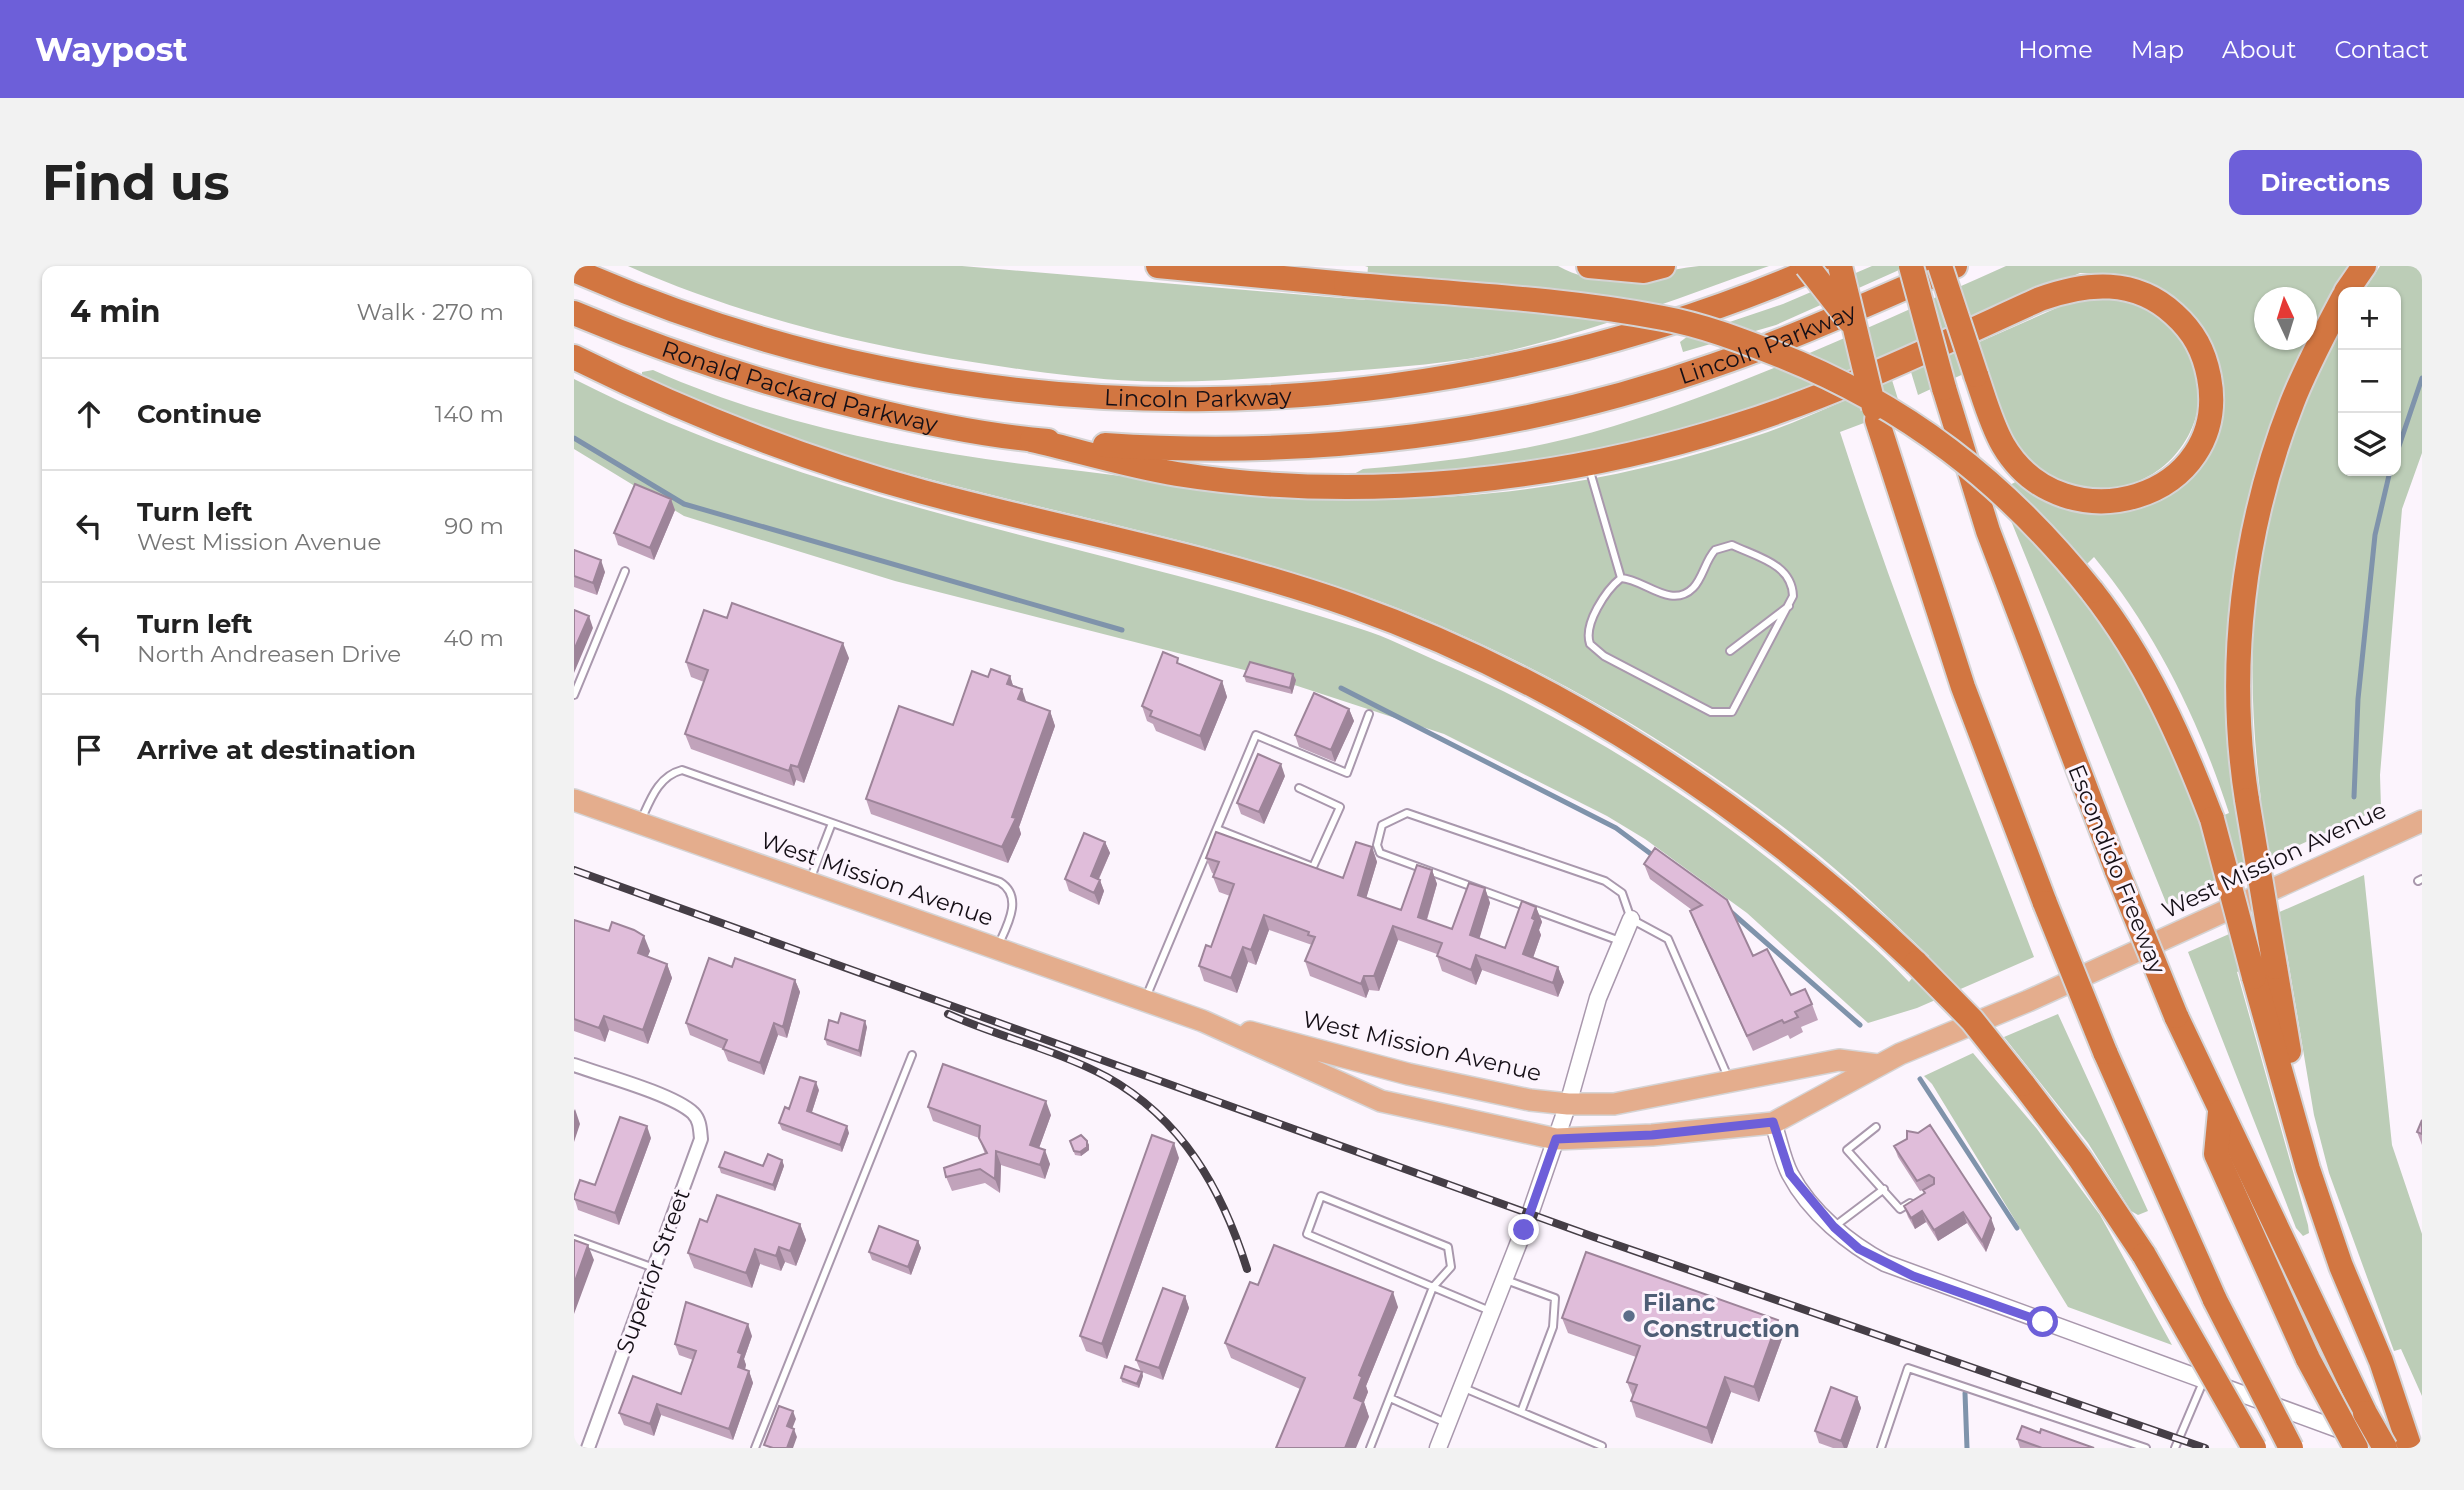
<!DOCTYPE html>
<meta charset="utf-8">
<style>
body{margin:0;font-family:Montserrat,sans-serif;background:#f2f2f2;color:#222}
.controls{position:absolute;right:21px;top:21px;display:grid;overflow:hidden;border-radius:14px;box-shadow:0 2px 5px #0004}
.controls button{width:63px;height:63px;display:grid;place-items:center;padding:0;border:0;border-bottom:2px solid #e0e0e0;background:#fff;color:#222;font:35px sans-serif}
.compass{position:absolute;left:1680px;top:21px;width:63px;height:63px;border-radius:50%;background:#fff;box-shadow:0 2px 5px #0004;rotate:356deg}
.stop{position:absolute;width:21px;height:21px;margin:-16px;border:5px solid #6d5fd9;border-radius:50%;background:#fff}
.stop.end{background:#6d5fd9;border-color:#fff;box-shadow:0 2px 7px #0008}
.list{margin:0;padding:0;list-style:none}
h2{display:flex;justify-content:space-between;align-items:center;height:91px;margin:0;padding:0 28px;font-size:30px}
h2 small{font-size:23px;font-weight:400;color:#767676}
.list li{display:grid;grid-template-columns:46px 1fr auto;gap:21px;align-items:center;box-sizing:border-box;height:112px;padding:0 28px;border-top:2px solid #e0e0e0}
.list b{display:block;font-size:26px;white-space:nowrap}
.list p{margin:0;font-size:23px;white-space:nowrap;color:#767676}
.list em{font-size:23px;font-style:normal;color:#767676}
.icon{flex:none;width:38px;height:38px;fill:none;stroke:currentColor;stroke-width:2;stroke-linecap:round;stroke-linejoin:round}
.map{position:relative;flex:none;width:1848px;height:1182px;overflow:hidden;border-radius:14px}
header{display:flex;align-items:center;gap:42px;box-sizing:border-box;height:98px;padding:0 35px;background:#6d5fd9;color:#fff}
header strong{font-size:33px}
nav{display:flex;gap:38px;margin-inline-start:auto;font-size:24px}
.intro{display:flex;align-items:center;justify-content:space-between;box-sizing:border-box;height:168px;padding:0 42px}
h1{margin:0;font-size:49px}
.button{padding:18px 32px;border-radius:14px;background:#6d5fd9;color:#fff;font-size:24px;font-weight:700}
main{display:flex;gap:42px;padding:0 42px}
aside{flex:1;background:#fff;border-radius:14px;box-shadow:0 2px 5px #0004}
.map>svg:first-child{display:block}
.green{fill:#bccdb7;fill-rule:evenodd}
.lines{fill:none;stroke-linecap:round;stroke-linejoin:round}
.stream{stroke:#7f93ab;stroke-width:5}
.service-casing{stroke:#a998ad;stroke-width:10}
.minor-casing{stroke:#a998ad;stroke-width:16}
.tertiary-casing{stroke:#a998ad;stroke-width:19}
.primary-casing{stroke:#d5d4d5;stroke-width:24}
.motorway-casing{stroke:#d5d4d5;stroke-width:28}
.service{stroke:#fff;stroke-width:6}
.minor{stroke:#fff;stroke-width:12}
.tertiary{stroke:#fff;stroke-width:16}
.primary{stroke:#e4ad8d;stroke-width:21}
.motorway{stroke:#d27641;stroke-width:24}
.rail-casing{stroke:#453e46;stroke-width:8}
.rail{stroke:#fcf4fd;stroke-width:5;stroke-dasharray:16;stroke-linecap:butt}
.motorway-bridge-casing{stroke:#d5d4d5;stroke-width:28;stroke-linecap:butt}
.motorway-bridge{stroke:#d27641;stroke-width:24}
.wall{fill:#c1a3bb}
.shaded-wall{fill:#9d8499}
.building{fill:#e0bdda;stroke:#9d8499;stroke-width:2}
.route{stroke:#6d5fd9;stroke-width:9}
.service-dot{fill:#5c6f8a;stroke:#fcf4fd;stroke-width:2.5}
.labels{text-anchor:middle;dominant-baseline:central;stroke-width:6;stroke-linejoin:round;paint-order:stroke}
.street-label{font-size:23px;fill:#150f16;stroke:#fcf4fd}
.service-label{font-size:23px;font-weight:bold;fill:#4e5e75;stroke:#fcf4fd;text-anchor:start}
</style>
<header>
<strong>Waypost</strong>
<nav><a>Home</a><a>Map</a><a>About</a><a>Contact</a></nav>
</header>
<div class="intro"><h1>Find us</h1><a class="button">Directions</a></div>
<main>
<aside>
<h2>4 min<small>Walk · 270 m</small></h2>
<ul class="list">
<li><svg class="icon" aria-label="ahead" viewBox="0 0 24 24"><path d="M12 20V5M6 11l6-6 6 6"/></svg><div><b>Continue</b></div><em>140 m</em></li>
<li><svg class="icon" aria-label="left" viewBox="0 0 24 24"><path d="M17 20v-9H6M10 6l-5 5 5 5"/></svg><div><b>Turn left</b><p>West Mission Avenue</p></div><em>90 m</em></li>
<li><svg class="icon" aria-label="left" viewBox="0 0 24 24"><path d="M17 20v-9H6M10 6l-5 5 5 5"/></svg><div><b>Turn left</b><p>North Andreasen Drive</p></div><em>40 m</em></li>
<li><svg class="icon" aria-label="arrive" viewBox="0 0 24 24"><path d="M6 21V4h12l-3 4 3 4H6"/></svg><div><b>Arrive at destination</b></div></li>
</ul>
</aside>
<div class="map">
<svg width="1848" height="1182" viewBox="0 0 1848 1182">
<rect width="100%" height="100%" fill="#fcf4fd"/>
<path class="green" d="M54,0H388L791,34L794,1L791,0H984C1035,28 1074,5 1125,0C1148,0 1172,0 1195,0C1110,30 1026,63 938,84C881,98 821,101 763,106C696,111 629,118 563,115C509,113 457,105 405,97C285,79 165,49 54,0Z
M1298,0H1334L1202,59L1109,86L1106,76L1114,70L1209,38Z
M1432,0H1777L1673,257L1667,542L1687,534C1671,402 1674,275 1725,149C1737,118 1755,88 1769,58V205H1822V26H1789L1806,0H1848V187L1828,243L1806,509L1807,542L1593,639L1429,235L1434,220L1445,214L1482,236L1506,245L1555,242L1644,160C1646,141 1649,124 1646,105C1644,97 1639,88 1635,80C1611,28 1562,7 1506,7L1234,124L1079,173L930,203L781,211L780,208L789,203C873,196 959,185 1040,160C1175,119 1303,57 1432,0ZM1690,32H1732V74H1690ZM1520,291C1582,366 1625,455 1655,547L1626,559C1600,470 1554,387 1495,316Z
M1537,32C1557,37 1579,42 1595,57C1665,124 1605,234 1512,222C1488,218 1469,209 1452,190C1430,165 1422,128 1411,98L1344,129L1337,106L1494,37Z
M79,104C213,164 362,189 507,205C596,216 684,229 773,232C915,237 1060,212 1194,166C1236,151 1277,131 1318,114L1327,143L1266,166C1323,343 1393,516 1460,691L1343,742L1294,757L1173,647L1071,573L1033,550L870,468L690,409L321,315L110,250L0,183V113C248,240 525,278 787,363C813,371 838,384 863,395C995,451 1119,529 1230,621C1266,651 1302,681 1335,716L1355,690C1324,661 1293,630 1260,602C1131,493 968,397 810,337C646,275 471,247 304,199C223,176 145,145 68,111V106Z
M1790,609L1818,879L1848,968V1130L1827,1083L1820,1085L1755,907L1740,849L1713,688L1663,706L1734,959L1735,967L1729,970L1722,962L1614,686Z
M1484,748L1574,945L1564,949L1557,945L1514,877L1430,771Z
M1399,787L1463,863L1526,949L1598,1079L1494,1041L1358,818L1350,810Z"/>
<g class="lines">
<path class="stream" d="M0,172L110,238L548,364
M1822,189L1848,112
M767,422L1042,562L1081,591
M1780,531L1784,433L1801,269L1816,205
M1157,646L1286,759
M1346,813L1443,962
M1391,1127L1393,1182"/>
<g class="service-casing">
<path id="service" d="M1015,202L1047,312
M1158,279C1183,291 1218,298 1219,330L1158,446H1137L1030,390L1016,378C1009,358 1032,324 1047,312C1070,313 1097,344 1119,322C1129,312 1131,295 1141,284Z
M1156,385L1215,340
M0,429L51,305
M68,552C77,532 85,510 108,504L426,616C450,631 433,660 424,680
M643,563L739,601L766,541L725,522
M236,614L258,557
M1844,615L1848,613
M1046,675L806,587L803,579L808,559L833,547L1031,615L1048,627L1057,653L1094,673L1154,811
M573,729L682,469L773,507L795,448
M1302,861L1273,884L1326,943L1336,937
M1261,960L1310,923
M0,973L80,1002
M890,1122L947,1146L979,1061L981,1032L932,1014
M816,1132L872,1157
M947,1146L1028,1180
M181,1182L338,789
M796,1182L859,1021L877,1001L874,981L747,930L733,968L916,1045
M1307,1182L1334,1102L1572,1182
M1601,1182L1629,1116"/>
</g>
<g class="minor-casing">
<path id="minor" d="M0,799C28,809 99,828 119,847C126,854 126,863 127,873L14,1182"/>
</g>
<g class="tertiary-casing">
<path id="tertiary" d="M1199,857C1205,873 1208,893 1216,908C1236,946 1275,978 1311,997L1775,1167
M864,1182L956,948L994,838L1024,732L1057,653"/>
</g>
<g class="primary-casing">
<path id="primary" d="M0,534L629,755L807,835L982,873L1078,869L1199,857L1326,788L1454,735L1848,555
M676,766L834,808L956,834L994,838H1040L1265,794L1304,799"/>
</g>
<g class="motorway-casing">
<g id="motorway">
<path d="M584,0L772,18"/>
<path d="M1015,0L1070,5L1089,0"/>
<path id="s1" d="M0,4C400,181 847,173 1247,0"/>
<path d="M1772,26L1790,0"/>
<path id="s2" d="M0,47C94,87 191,118 290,142C350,157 412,170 474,175"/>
<path d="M0,91C112,147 228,193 349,226C491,264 637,290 776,339C987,414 1181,543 1342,697"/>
<path d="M1370,122L1414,265L1543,605"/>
<path d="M1303,154L1389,421L1471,637"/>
<path d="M458,174C506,185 554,200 603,208C785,237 983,216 1158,161C1264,128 1365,79 1466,33C1513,16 1561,12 1600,48C1620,66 1630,85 1635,111C1658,234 1489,282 1429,179C1417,158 1410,132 1402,109"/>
<path id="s3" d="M531,179C738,193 946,168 1141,99C1223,71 1302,34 1381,0"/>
<path d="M1518,325C1572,394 1607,472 1638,553"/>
<path d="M1673,534C1652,401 1669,262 1718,137C1732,101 1751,66 1769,32"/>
<path d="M1701,701L1715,785"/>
<path d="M1680,711L1734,903L1767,1000L1807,1095L1836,1182"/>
<path d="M1602,750L1791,1147"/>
<path d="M1531,786L1641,1034"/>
<path d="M1449,818L1506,893L1570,989"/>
<path d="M1646,846L1642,888L1734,1093"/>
</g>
</g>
<use href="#service" class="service"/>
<use href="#minor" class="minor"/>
<use href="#tertiary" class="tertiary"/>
<use href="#primary" class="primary"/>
<use href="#motorway" class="motorway"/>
<g class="rail-casing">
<path id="rail" d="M0,604L1020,971L1631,1182
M374,748C425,771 483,784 533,811C608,853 648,923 673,1003"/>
</g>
<use href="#rail" class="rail"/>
<g class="motorway-bridge-casing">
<path id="motorway-bridge" d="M1233,0L1276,55
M1266,0L1300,142
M1337,0L1370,122
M1366,0L1402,109
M772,18C877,28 985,32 1089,52C1127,59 1164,73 1200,87C1331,138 1431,216 1518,325
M1673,534L1701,701
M1638,553L1680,711
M1543,605L1602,750
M1471,637L1531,786
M1342,697L1398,754L1449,818
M1570,989L1680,1182
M1641,1034L1717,1182
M1734,1093L1782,1182
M1791,1147L1811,1182"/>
</g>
<use href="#motorway-bridge" class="motorway-bridge"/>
</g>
<path class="wall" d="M101,244L80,294L44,279L40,267Z
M0,284L31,306L23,329L0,321Z
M275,392L230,517L222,514L220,520L117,483L111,468L130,416L117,411L112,396Z
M607,398L648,415L653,431L631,485L582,465L579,458L573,455L568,440Z
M719,408L722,414L718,428L672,416L670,410Z
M436,410L439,420L452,437L476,445L481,460L445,561L447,568L434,597L297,548L292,533L379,459L414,411Z
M775,443L780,455L761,496L725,481L721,469Z
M711,510L690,558L667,548L663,537Z
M531,576L536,587L525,613L530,625L525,639L495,625L491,613Z
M798,581L803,596L792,632L827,644L858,604L863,618L853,654L878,663L911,622L916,637L905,672L931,682L962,641L968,656L965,664L967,669L959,692L984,701L990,716L984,731L908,704L902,719L868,705L863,690V688L824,674L805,725L795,724L792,732L736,710L731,695L738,679L695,664L682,699L674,696L663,727L630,715L625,700L637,681L656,630L645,626L639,611L640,608L638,607L632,592L769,612Z
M1081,582L1179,690L1217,729L1238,738L1244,754L1227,761L1229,766L1216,773L1214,769L1179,785L1122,660L1116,645L1118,644L1076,613L1070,598Z
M0,654L76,685L73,691L93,698L98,712L74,778L35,764L31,776L0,765Z
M158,701L221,714L226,726L213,772L204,769L190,809L154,795L149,783L116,769L112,757Z
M264,757L293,761L287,791L253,779L251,773Z
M245,824L238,846L275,867L268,886L208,864L205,857L215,843Z
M354,841L477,849L465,882L476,898L471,913L427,899L426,927L411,917L378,925L372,911L411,888L405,872L359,855Z
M1848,854V879L1843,866Z
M77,872L45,959L4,944L0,931L21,919Z
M1333,873L1421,963L1412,986L1393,957L1364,975L1352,956L1341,963L1334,951L1330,940L1350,928L1349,924L1346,925L1324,891L1320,880Z
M496,875H513L515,879V884L507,890L501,889Z
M605,892L533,1093L512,1085L506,1070Z
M208,894L210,900L201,925L147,907L145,901L189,900Z
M133,956L226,958L232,974L222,1000L211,996L207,1005L186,998L178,1022L120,1002L114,987Z
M344,975L347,982L337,1009L298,994L295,986Z
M684,1019L824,1041L792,1120L794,1126L790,1136L795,1151L726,1123L657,1092L651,1077Z
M611,1030L615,1042L589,1114L568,1106L569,1110L565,1122L548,1116L547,1112L567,1106L562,1094Z
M988,1052L1209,1070L1185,1136L1157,1126L1138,1178L1062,1151L1057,1135L1059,1131L1053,1116L1062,1091L994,1067Z
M178,1070L170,1093L172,1099L171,1104L175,1105L179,1117L159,1174L87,1149L80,1170L50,1159L45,1147L107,1128L119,1094L105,1089L101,1078Z
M1283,1131L1287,1142L1273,1182H1259L1245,1177L1241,1165Z
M1443,1173L1520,1182H1446Z"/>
<path class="shaded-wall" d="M97,233L101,244L80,294L76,282Z
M27,294L31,306L23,329L19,317Z
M15,350L19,362L0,407V384Z
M269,377L275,392L230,517L224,501Z
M719,408L722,414L718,428L716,422Z
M436,410L441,426L433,418Z
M648,415L653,431L631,485L626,470Z
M448,423L453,438L444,433Z
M775,443L780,455L761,496L757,484Z
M476,445L481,460L445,561L447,568L434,597L428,581L438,551Z
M707,498L711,510L690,558L685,546Z
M217,499L222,514L220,520L215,505Z
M531,576L536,587L521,621L517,610Z
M798,581L803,596L789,643L784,629Z
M858,604L863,618L849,666L844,651Z
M526,614L530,625L525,639L520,627Z
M911,622L916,637L902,684L896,669Z
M962,641L968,656L965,664L967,669L955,703L949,688Z
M690,649L695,664L682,699L677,684Z
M819,660L824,674L805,725L800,710Z
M70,670L76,685L69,702L64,687Z
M669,681L674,696L663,727L657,712Z
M902,689L908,704L902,719L897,704Z
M93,698L98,712L74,778L69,764Z
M984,701L990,716L984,731L979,717Z
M790,710L795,724L792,732L787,718Z
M221,714L226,726L213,772L209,761Z
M30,750L35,764L31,776L25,762Z
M291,755L293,761L287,791L285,785Z
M200,757L204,769L190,809L186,797Z
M242,816L245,824L236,852L233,845Z
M472,835L477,849L461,893L456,879Z
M1,843L6,858L0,876V845Z
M73,860L77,872L45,959L41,947Z
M273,860L275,867L268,886L266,879Z
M513,875L515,879V884L507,890L506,886Z
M600,877L605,892L533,1093L528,1078Z
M471,884L476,898L471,913L466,899Z
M422,885L427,899L426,927L421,913Z
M208,894L210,900L201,925L199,919Z
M1348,945L1352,956L1341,963L1337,952Z
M1389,946L1393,957L1364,975L1360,964Z
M1417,952L1421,963L1412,986L1408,975Z
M226,958L232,974L222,1000L216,985Z
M344,975L347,982L337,1009L334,1001Z
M14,979L20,994L0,1048V1018Z
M205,981L211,996L207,1005L202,990Z
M181,983L186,998L178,1022L172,1007Z
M819,1026L824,1041L792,1120L794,1126L790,1136L795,1151L782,1182H771L785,1109Z
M611,1030L615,1042L589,1114L585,1102Z
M1204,1054L1209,1070L1185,1136L1180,1121Z
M174,1058L178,1070L170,1093L172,1099L168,1113L164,1101V1086Z
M175,1105L179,1117L159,1174L155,1163Z
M568,1106L569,1110L565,1122L563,1118Z
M1151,1111L1157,1126L1138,1178L1133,1162Z
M1283,1131L1287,1142L1273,1182H1270L1267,1175Z
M83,1138L87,1149L80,1170L76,1158Z
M219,1145L222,1153L216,1168L213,1160Z
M220,1163L223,1171L219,1182H213Z"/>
<path class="building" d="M61,218L97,233L76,282L40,267Z
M0,284L27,294L19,317L0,310Z
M158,337L269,377L224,501L217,499L215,505L111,468L134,404L112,396L130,344L153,352Z
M0,344L15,350L0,384Z
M589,386L604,392L603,397L648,415L626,470L576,450L578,445L568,440Z
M676,396L719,408L716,422L670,410Z
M417,403L436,410L433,418L448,423L444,433L476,445L438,551L442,552L428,581L292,533L325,440L379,459L398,405L414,411Z
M740,427L775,443L757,484L721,469Z
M684,488L707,498L685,546L663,537Z
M642,566L769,612L782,576L798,581L784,629L827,644L843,599L858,604L844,651L878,663L895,617L911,622L896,669L931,682L948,635L962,641L958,652L961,654L949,688L984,701L979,717L902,689L897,704L863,690L868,677L819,660L800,710H790L787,718L731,695L741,671L734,669L735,666L690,649L677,684L669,681L657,712L625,700L632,679L637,681L660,618L639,611L645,596L632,592Z
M510,567L531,576L517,610L526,614L520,627L491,613Z
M1081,582L1153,634L1179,690L1193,683L1217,729L1231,723L1238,738L1221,746L1224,751L1210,757L1208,754L1173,770L1116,645L1128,639L1070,598Z
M0,654L35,665L38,656L60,664L70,670L64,687L93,698L69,764L30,750L25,762L0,753Z
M135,692L158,701L161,692L221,714L209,761L200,757L186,797L149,783L153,774L112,757Z
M267,747L291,755L285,785L251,773L255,754L264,757Z
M369,798L472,835L456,879L471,884L466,899L422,885L421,913L406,903L372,911L370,902L413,887L405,872L406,860L354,841Z
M226,811L242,816L233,845L273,860L266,879L205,857L211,841L215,843Z
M46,851L73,860L41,947L0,933V931L6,914L21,919Z
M1848,854V868L1843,866Z
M1356,859L1417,952L1408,975L1389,946L1360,964L1348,945L1337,952L1330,940L1351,927L1349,924L1360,918V912L1355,909L1343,915L1320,880L1333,873V865L1344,867Z
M507,869L513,875V881L506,886L500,885L496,875Z
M578,869L600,877L528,1078L506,1070Z
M151,886L189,900L194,888L208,894L199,919L145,901Z
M143,929L226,958L216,985L205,981L202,990L181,983L172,1007L114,987L126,953L133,956Z
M305,960L344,975L334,1001L295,986Z
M0,974L14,979L0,1018Z
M700,979L819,1026L785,1109L788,1111L780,1132L789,1136L771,1182H702L731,1112L651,1077L676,1016L684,1019Z
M1012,986L1204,1054L1180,1121L1151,1111L1133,1162L1057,1135L1063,1119L1053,1116L1066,1080L988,1052Z
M589,1022L611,1030L585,1102L562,1094Z
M112,1036L174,1058L164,1086L168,1088L164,1101L175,1105L155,1163L83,1138L76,1158L45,1147L59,1110L107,1128L122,1085L101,1078Z
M551,1100L568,1106L563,1118L547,1112Z
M1257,1121L1283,1131L1267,1175L1241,1165Z
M205,1140L219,1145L213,1160L220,1163L213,1182H199L190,1179Z
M1448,1160L1466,1167L1467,1163L1520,1182H1468L1443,1173Z"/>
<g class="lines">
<path class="route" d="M950,964L982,873L1078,869L1199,856L1216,908L1260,961L1285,983L1339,1010L1469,1056"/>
</g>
<circle class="service-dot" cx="1055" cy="1050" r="7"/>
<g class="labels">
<g class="street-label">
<text stroke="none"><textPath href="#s3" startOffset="676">Lincoln Parkway</textPath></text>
<text stroke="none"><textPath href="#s2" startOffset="238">Ronald Packard Parkway</textPath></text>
<text stroke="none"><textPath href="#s1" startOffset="642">Lincoln Parkway</textPath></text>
<text transform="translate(1700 594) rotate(-25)">West Mission Avenue</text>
<text transform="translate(1543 603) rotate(68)">Escondido Freeway</text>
<text transform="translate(303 613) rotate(19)">West Mission Avenue</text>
<text transform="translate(848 780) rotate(13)">West Mission Avenue</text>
<text transform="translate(79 1005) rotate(-70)">Superior Street</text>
</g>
<g class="service-label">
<text x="1069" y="1037">Filanc<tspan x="1069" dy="26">Construction</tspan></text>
</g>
</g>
</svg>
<div class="controls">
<button>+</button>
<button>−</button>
<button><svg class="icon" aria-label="layers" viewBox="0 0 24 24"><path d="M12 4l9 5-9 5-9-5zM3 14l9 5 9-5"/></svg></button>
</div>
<svg class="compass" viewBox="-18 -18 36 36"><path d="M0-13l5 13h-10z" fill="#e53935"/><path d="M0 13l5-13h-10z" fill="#767676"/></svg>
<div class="stop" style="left:1469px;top:1056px"></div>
<div class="stop end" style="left:950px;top:964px"></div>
</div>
</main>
